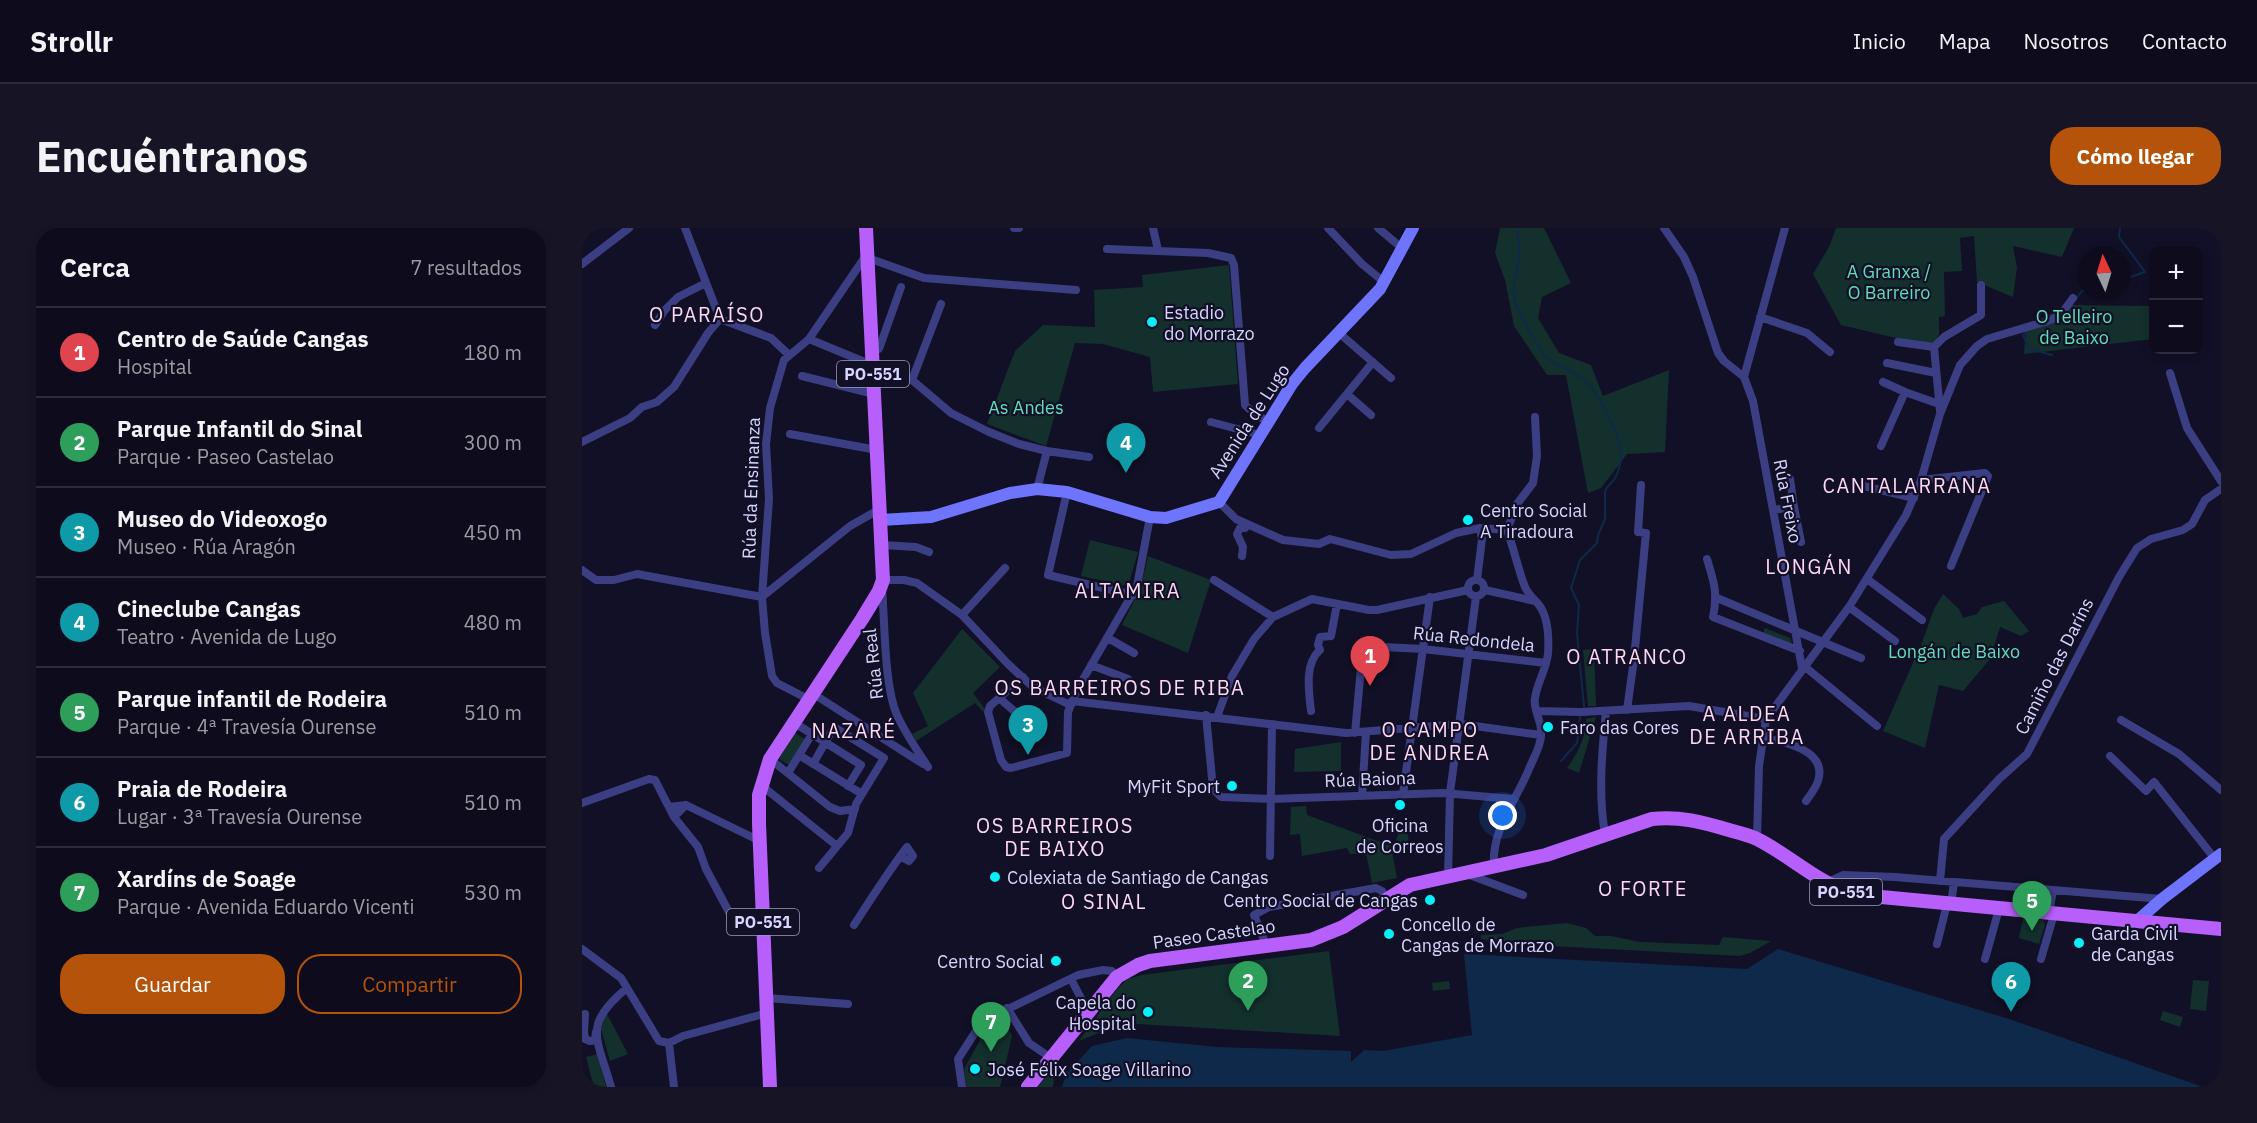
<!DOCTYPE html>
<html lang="es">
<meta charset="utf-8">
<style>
body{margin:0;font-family:"IBM Plex Sans",sans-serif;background:#171525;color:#f1f3f6}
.controls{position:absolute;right:18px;top:18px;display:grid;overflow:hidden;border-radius:12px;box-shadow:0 3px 9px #0003}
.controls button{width:54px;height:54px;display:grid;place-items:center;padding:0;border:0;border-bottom:2px solid #2e2c3b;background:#0e0c1c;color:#f1f3f6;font:30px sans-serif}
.compass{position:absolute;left:1495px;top:18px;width:54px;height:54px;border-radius:50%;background:#0e0c1c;box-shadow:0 3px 9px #0003;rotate:356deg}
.you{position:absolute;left:921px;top:588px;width:21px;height:21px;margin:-15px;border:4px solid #fff;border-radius:50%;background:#1a73e8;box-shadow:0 0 0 9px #1a73e833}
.badge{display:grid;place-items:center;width:39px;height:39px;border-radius:50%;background:#b45309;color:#fff;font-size:20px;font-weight:700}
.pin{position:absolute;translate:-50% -50px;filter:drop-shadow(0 2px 3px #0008)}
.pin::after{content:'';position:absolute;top:32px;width:21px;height:18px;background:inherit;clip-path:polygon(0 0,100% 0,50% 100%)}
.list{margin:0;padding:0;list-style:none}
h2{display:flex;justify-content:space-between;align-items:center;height:78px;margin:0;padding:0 24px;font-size:26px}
h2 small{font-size:20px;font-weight:400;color:#9b9ba3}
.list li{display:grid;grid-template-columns:39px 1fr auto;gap:18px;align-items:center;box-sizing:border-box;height:90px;padding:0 24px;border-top:2px solid #2e2c3b}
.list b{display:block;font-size:22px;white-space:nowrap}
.list p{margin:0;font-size:20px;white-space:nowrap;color:#9b9ba3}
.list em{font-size:20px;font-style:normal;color:#9b9ba3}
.actions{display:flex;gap:12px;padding:18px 24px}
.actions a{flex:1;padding:14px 0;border:2px solid #b45309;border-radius:24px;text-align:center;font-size:21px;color:#b45309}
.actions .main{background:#b45309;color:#fff}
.map{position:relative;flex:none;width:1639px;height:859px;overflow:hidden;border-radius:24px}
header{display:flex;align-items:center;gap:36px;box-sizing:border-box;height:84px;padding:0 30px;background:#0e0c1c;border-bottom:2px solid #2e2c3b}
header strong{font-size:28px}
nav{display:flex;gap:33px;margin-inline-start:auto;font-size:21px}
.intro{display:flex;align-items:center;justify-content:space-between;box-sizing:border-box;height:144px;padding:0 36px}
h1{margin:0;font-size:42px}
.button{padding:15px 27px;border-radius:24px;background:#b45309;color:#fff;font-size:21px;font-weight:700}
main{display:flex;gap:36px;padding:0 36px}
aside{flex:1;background:#0e0c1c;border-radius:24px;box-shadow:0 3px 9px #0003}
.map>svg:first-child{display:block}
.green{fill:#13302d}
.water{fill:#0f294a}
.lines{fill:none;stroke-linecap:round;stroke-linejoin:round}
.stream{stroke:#0f294a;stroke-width:2}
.street{stroke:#3c3e83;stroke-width:8}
.secondary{stroke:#6f74fc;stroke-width:12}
.primary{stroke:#b75ffb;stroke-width:14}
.poi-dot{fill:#06f0f9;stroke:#121026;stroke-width:2}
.labels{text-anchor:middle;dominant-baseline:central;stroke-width:4.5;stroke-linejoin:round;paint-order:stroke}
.shield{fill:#121026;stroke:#9c9abd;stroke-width:1.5}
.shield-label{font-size:16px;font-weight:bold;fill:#d7d5fe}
.park-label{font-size:18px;fill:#62ddb7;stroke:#121026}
.poi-label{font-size:18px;fill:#d7d5fe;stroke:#121026;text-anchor:start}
.street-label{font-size:18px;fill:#d7d5fe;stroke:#121026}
.neighbourhood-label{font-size:20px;letter-spacing:1.5px;fill:#fed7f2;stroke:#121026}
</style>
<header>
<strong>Strollr</strong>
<nav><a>Inicio</a><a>Mapa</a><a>Nosotros</a><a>Contacto</a></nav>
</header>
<div class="intro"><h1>Encuéntranos</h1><a class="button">Cómo llegar</a></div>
<main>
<aside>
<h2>Cerca<small>7 resultados</small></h2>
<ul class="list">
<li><span class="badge" style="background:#e0444e">1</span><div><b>Centro de Saúde Cangas</b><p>Hospital</p></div><em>180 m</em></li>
<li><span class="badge" style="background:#2e9e5b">2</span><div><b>Parque Infantil do Sinal</b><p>Parque · Paseo Castelao</p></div><em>300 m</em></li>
<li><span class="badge" style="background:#0f9aa8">3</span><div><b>Museo do Videoxogo</b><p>Museo · Rúa Aragón</p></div><em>450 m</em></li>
<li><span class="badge" style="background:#0f9aa8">4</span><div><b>Cineclube Cangas</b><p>Teatro · Avenida de Lugo</p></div><em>480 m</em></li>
<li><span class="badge" style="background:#2e9e5b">5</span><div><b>Parque infantil de Rodeira</b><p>Parque · 4ª Travesía Ourense</p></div><em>510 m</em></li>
<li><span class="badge" style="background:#0f9aa8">6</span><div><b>Praia de Rodeira</b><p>Lugar · 3ª Travesía Ourense</p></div><em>510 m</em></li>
<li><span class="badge" style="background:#2e9e5b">7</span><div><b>Xardíns de Soage</b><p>Parque · Avenida Eduardo Vicenti</p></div><em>530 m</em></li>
</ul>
<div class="actions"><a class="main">Guardar</a><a>Compartir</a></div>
</aside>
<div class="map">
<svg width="1639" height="859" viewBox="0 0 1639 859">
<rect width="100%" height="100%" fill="#121026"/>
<path class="green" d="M918,0H962L989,55L960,69L956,90L977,125L1009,137L1021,168L1087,142L1083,224L1045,226L1019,260L1006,265L984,147H965L932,98L923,52L913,25Z
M1254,0H1492L1480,29L1431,18L1435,40L1431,69L1395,54L1392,8L1378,10L1380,43L1362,44L1363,88L1357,89V106L1352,119L1259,97L1231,46L1247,19Z
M647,37L656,156L571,164L568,129L521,116L493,115L464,218L405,196L433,123L461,97L513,99L512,62L561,59L560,47Z
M1486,77L1571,78V111L1442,126L1444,99Z
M508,312L556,324L546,358L499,348Z
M566,328L629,352L606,425L540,397L559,359Z
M1361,366L1377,381L1381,390L1395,386L1400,379L1422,373L1447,403L1439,408L1418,399L1408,431L1381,463L1357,457L1343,520L1301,503L1341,412L1352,381Z
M1183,400L1208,410L1210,415L1209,416L1181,406Z
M380,401L418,439L391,465L403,481L401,484L393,475L334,513L330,506L346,498L331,465Z
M1012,421L1014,478H1006L1001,422Z
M1014,489L997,545L985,540C997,523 1003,511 1004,491Z
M213,505L223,511L207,537L197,531Z
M759,514V543L712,544L713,521Z
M724,578L725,587L809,618L815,650L790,655L784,625L768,626L765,620L720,628L718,606L708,607L709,579Z
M819,599L825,601L828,621L816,623L814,612Z
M1441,690L1461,692L1463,697L1457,716L1437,710Z
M985,695L1004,700L1013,708H1029L1058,714L1137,717L1141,709L1189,713L1168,725L1157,728L950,717L899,711V707L920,706L935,700Z
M747,723L758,808L556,796L521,803L497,813L535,761L546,751L560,747Z
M1611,752L1627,753L1624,783L1608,781Z
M867,753L868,761L851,763L850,755Z
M1581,783L1601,789L1598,799L1578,792Z
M24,784L46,826L28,833L19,801Z
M412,792L424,794L430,808L418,859H384L382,841L407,796Z
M15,826L24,859H12L4,829Z
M474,836L471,859H456Z"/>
<path class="water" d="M1196,721L1427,791L1621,859H480L485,845L510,818L545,810L635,819L769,823V834L782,822L801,823L890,807L882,726L1165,741Z"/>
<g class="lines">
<path class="stream" d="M935,0C936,10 938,22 937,32C934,50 927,64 936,82C939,88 960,126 964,129C975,139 989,141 1000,150C1017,163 1044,215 1038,236C1037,241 1034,249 1031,253C1028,257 1025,258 1023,263V291L1016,307L1015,315L998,332L989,360L997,377L995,405L1002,479
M1538,0L1537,9L1563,44L1540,52
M1493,72L1500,63L1504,62
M1448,102L1441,107L1447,121L1470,127
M979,533L995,515L998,488"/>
<path class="street" d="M103,0L138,91
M432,0H437
M571,0L576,22
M746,0L780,36L802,54
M796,0L821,21
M1082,0L1102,29L1111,49L1136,125L1142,133L1162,149L1171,173L1220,440
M525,21L626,25L649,30L652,37L663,177L675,188L686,193
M286,30L342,50L494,62
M0,36L47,0
M1178,89L1225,105L1248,124
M138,91L189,110L207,127
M73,97L82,83L96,69L124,55
M757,105L809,150
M227,111L290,137
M1316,114L1352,119
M290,121H297L319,59
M1305,135L1354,145
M290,139L330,152L369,185L407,204L437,216L465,223L507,229
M1588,145L1605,200L1639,253
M220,148L292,166
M1162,149L1203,0
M330,152L359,76
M1301,154L1323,164
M765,166L789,187
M1358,183L1352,119L1362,109L1399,87V57
M629,194L678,207
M737,200L791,134
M208,206L295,222
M0,214L48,190L60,179L75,174L92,159L126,105L138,91
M1299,218L1323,164L1357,176
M1208,251L1212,279
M1339,252L1403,245L1406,248L1369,338
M1273,256L1332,270
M455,261L465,223
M485,264L466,347L551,367
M637,274L654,291L701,312L737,316L748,311L809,327L829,326L874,305L898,300L925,302
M1191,282L1212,279L1219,314
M925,302L935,276L951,255L955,228L953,189
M300,317L334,319L347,324
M660,328L661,319L655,306L658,300H663L666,297
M1125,331C1132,354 1136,365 1131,389L1218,423
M0,342L14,352H32L55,346L180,369L268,298L298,281
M1285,351L1340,392
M886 360a8 8 0 1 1 16 0a8 8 0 1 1-16 0Z
M301,352H322L335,355L380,387L426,436L451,459L488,477
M632,352L691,389
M895,352L900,311L898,300
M300,361C303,395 302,457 315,487C323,505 335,522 346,539
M903,362L953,373
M1135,370L1279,430
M1267,379L1313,413
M380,387L423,340
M526,410L552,425
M509,437L546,451
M1222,438L1295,498
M441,449L408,478L406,484L419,532L424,539L429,540L485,525L486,484L496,460L555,358L568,289
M230,465L341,536
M417,470L438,488
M226,471L195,455L190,448L183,405L180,369L187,271L184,216L188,180L202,132L227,111L285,26
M490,473L764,505L878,496L959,507
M1045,482L1052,431L1064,305L1056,304L1059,257
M729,483C727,465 722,435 738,422L736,417L738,409L749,408L755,376
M955,483L999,484L1107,478L1184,491
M624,487L631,561L639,569L689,571L861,565L931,571
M635,489L650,448L672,411L691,389L730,371L787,382H795L886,362
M1539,492L1597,526L1639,562
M211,494L279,537L266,558
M773,505L781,418L841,421L964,435
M1180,510C1201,513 1246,522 1236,553C1234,560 1228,567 1224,573
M217,527L280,566
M1528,528L1564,563L1572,554L1633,631
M188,531L248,579L258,583L273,581
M231,536L252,499L302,530L274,576L266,605L237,640
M206,545L230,506
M179,557L255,618
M821,566L848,369
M780,568L784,504
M0,575L67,551L73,552L92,589L116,619L124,641L147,684
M104,577L178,613
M87,579L104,577L92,589
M1023,606C1016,565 1020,524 1024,483
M1175,611L1177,538L1184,491L1267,379L1324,287L1339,252L1358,186L1378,137L1395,118L1405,111L1469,92L1480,85L1491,70
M688,628L690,496
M912,639C909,602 934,573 947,541C952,529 961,514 959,501C958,491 951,480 953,470C955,455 964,442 966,426C967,410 967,390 957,377C952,371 946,366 943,359C936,341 932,321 925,302
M885,646L941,667
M866,649L868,565L894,369
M1358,653L1362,611L1417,551L1445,526L1537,349L1555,320L1569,311L1601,302L1610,296L1623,272L1639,261
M1244,655L1261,647L1313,649L1580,671
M1369,677L1372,654
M1467,685L1471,662
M272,697C289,671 306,644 325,619L331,628L327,633L318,628
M1355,716L1365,676
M684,717L672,687L687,679L794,660L800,663L805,671
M0,721L39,750L77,813L87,815L101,808L185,785
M1403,731L1417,681
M1459,731L1472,686
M489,751L501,774L508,781
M184,770L266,776
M425,780L447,815L469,830
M3,786L2,804L3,811L8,813L13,812L14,804
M87,815L92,859
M29,859C15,809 0,797 45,760
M380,859L376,831L403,789L428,780L496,747L521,742L530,743L535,749"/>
<path class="secondary" d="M299,292L349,289L428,265L455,261L485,264L568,289L584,290L637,274L710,156L723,140L798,61L831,0
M1555,693L1580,671L1639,626"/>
<path class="primary" d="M188,859L177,596V567L188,531L280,391L297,363L301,352L284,0
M446,859L535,749L556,737L568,733L729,712L761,699L828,657L964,627L1070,591C1098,588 1120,594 1147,602C1157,605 1168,607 1177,612C1212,630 1239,659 1278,667L1639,701"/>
</g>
<g class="poi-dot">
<circle cx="570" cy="94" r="6"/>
<circle cx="886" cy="292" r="6"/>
<circle cx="966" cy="499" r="6"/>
<circle cx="650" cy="558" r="6"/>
<circle cx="818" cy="577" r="6"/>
<circle cx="413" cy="649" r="6"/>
<circle cx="848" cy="672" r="6"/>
<circle cx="807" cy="706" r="6"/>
<circle cx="1497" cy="715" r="6"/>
<circle cx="474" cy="733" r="6"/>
<circle cx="566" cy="784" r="6"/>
<circle cx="393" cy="841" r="6"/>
</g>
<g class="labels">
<g class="shield">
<rect x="255" y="133" width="72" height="26" rx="4.5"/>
<rect x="1228" y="651" width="72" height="26" rx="4.5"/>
<rect x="145" y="681" width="72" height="26" rx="4.5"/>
</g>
<g class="shield-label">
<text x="291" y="146">PO-551</text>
<text x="1264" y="664">PO-551</text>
<text x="181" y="694">PO-551</text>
</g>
<g class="park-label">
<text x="1307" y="43">A Granxa /<tspan x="1307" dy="21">O Barreiro</tspan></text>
<text x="1492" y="88">O Telleiro<tspan x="1492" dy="21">de Baixo</tspan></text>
<text x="444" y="179">As Andes</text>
<text x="1372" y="423">Longán de Baixo</text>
</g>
<g class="poi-label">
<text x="582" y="84">Estadio<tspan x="582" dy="21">do Morrazo</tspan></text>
<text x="898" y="282">Centro Social<tspan x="898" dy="21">A Tiradoura</tspan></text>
<text x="978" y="499">Faro das Cores</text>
<text x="638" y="558" text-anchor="end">MyFit Sport</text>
<text x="818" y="597" text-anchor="middle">Oficina<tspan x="818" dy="21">de Correos</tspan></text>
<text x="425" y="649">Colexiata de Santiago de Cangas</text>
<text x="836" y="672" text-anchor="end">Centro Social de Cangas</text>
<text x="819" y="696">Concello de<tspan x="819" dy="21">Cangas de Morrazo</tspan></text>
<text x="1509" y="705">Garda Civil<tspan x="1509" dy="21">de Cangas</tspan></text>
<text x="462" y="733" text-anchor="end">Centro Social</text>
<text x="554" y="774" text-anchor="end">Capela do<tspan x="554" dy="21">Hospital</tspan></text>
<text x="405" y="841">José Félix Soage Villarino</text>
</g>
<g class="street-label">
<text transform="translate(667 193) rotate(-57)">Avenida de Lugo</text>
<text transform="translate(169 260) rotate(-88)">Rúa da Ensinanza</text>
<text transform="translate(1206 273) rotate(79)">Rúa Freixo</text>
<text transform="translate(892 411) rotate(6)">Rúa Redondela</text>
<text transform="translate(291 436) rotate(-96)">Rúa Real</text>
<text transform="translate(1472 438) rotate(-63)">Camiño das Daríns</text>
<text transform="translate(788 551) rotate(-2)">Rúa Baiona</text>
<text transform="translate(632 706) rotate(-8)">Paseo Castelao</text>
</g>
<g class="neighbourhood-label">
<text x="125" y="86">O PARAÍSO</text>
<text x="1325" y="257">CANTALARRANA</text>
<text x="1227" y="338">LONGÁN</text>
<text x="546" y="362">ALTAMIRA</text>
<text x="1045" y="428">O ATRANCO</text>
<text x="538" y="459">OS BARREIROS DE RIBA</text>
<text x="1165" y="485">A ALDEA<tspan x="1165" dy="23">DE ARRIBA</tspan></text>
<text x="848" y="501">O CAMPO<tspan x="848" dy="23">DE ANDREA</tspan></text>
<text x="272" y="502">NAZARÉ</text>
<text x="473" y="597">OS BARREIROS<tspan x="473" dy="23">DE BAIXO</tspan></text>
<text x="1061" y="660">O FORTE</text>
<text x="522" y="673">O SINAL</text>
</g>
</g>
</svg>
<div class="controls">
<button>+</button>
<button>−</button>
</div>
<svg class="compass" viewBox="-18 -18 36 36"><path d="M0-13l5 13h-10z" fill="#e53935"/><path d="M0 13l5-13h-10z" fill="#9b9ba3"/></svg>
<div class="you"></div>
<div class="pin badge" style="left:788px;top:458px;background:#e0444e">1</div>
<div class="pin badge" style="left:666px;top:783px;background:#2e9e5b">2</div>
<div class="pin badge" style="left:446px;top:527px;background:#0f9aa8">3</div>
<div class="pin badge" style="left:544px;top:245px;background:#0f9aa8">4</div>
<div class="pin badge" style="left:1450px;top:703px;background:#2e9e5b">5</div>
<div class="pin badge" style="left:1429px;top:784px;background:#0f9aa8">6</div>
<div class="pin badge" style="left:409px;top:824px;background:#2e9e5b">7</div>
</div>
</main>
